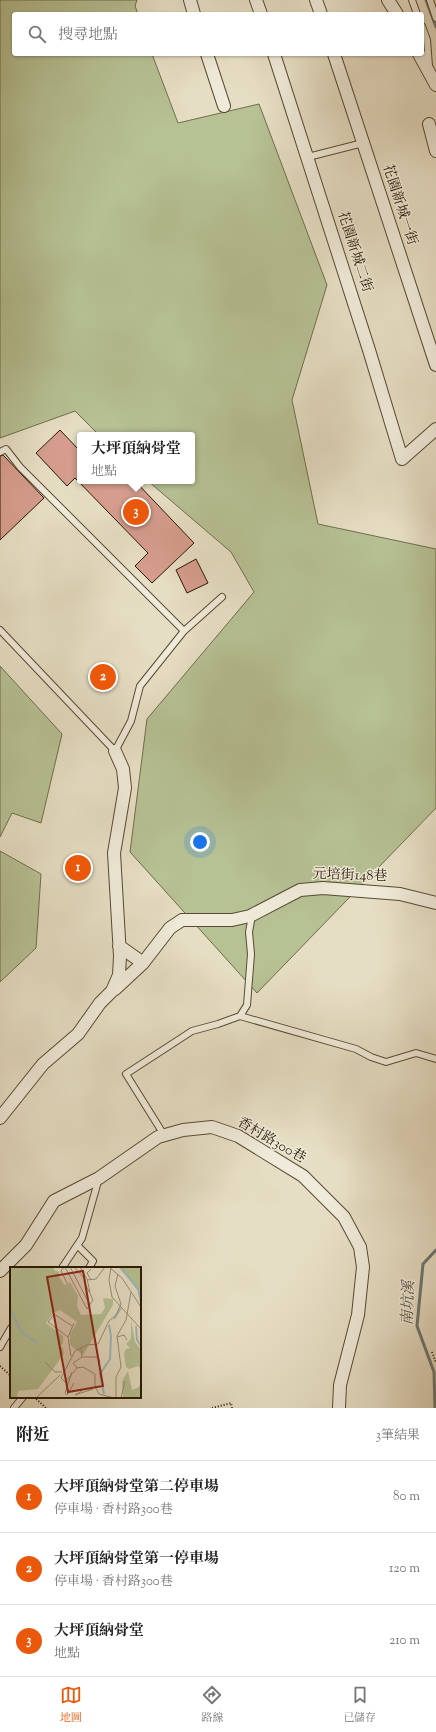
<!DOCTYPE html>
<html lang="zh-TW">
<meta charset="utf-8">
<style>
body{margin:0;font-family:"Sorts Mill Goudy","Noto Serif TC",serif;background:#f2f2f2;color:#222}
.you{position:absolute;left:200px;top:842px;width:14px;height:14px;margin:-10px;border:3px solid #fff;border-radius:50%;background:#1a73e8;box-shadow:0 0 0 6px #1a73e833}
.badge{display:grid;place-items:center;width:26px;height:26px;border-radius:50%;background:#ea580c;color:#fff;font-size:13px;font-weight:700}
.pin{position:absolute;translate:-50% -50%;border:2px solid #fff;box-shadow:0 1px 4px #0006}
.popup{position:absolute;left:77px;top:432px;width:118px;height:52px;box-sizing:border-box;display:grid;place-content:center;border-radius:4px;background:#fff;filter:drop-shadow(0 1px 3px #0005);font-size:13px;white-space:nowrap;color:#767676}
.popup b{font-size:15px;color:#222}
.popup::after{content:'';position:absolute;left:50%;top:100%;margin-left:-8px;border:8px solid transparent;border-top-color:#fff}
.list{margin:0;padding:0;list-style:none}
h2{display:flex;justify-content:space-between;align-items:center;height:52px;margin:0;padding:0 16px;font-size:17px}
h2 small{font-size:13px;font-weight:400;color:#767676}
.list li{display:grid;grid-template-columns:26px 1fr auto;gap:12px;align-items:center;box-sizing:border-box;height:72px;padding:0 16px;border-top:1px solid #e0e0e0}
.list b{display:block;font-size:15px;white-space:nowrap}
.list p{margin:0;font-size:13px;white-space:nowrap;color:#767676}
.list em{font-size:13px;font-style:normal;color:#767676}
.icon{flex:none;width:22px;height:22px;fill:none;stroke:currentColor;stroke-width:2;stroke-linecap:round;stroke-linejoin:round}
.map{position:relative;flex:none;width:436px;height:1408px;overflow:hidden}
.search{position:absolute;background:#fff;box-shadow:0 1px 3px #0004;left:12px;right:12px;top:12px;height:44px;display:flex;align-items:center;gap:10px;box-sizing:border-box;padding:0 14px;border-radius:4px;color:#767676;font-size:15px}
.sheet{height:268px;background:#fff}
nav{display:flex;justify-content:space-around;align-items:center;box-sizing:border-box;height:56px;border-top:1px solid #e0e0e0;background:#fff;font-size:11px;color:#767676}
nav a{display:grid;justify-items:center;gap:2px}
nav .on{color:#ea580c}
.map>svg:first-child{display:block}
.green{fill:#b6c194;stroke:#706d4b}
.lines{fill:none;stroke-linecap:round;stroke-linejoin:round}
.stream{stroke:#6f7974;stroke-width:3}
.building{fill:#d69d8d;stroke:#291902}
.lane-casing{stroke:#584a32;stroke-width:8}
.street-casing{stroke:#584a32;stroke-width:14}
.path{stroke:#291902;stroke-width:2;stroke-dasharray:1 2;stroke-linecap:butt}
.lane{stroke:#efead9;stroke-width:6}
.street{stroke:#efead9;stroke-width:12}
.labels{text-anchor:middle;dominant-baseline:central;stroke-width:3;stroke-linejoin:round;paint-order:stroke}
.street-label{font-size:14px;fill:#291902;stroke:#efead9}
.water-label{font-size:15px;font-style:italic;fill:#525144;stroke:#efead9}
.inset-river{fill:none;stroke:#9db9c0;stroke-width:2}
.inset-road{fill:none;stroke:#9a8f76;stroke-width:1}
.view{fill:#8f2418;fill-opacity:0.15;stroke:#8f2418;stroke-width:2}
.inset-edge{fill:none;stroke:#291902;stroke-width:2}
</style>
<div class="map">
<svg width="436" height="1408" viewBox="0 0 436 1408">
<rect width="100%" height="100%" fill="#e6dec4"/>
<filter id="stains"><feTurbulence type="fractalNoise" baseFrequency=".005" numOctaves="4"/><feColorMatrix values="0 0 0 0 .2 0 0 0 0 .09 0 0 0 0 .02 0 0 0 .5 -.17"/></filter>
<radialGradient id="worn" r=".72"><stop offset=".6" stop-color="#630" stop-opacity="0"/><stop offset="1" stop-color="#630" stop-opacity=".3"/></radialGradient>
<path class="green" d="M0,0H137L135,6L138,14H14V54H152L178,123L259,104L327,285L292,400L318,524L436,549V808L257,993L130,852L147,719L254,592L231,552L148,481H192V435H99L75,411L0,438Z
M0,666L62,734L41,823L12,813L0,837Z
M0,851L41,874L36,948L0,982Z"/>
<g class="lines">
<path class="stream" d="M426,0L436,27
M435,1408L434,1372L417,1326L423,1264L436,1250"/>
</g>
<path class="building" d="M60,430L80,451V481H135L194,543L152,583L135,566L148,553L75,478L67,486L36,453Z
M3,455L44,498L0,540V456Z
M196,559L208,583L187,593L176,570Z"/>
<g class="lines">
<g class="lane-casing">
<path id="lane" d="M412,0L417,14
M430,0L436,18
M422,26L427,40L429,66
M308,157L363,143
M0,452L6,449L20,467L184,631
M0,630L115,751L131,721L140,686L184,631L222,597
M240,1016L356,1049L371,1057L386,1062L416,1053L436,1059
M164,1135L126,1074L192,1031L218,1024L240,1016L247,1005L251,954L249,932L251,921L250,916
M78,1246L93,1261L89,1268
M62,1268L82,1238L99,1178
M0,1347L11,1328
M14,1408L23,1397"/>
</g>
<g class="street-casing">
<path id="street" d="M190,0L194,14
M256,0L261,14
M316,0L321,14
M388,0L397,14
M207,54L224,106
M274,54L369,350L402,459L436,429
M334,54L436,365
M419,54L436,85
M429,124L436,151
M119,946L143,963
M115,989L143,963L170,928L182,920H232L250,916L300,890L323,888L400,894L436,903
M0,1118L43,1064L78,1034L100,1003L112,991L119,975L120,956L114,853L125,788L123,769L115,751
M0,1271L26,1245L54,1201L99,1178L158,1137L183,1130L212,1127L238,1136L303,1176L344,1217L360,1247L363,1267L358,1315L340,1385L339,1408"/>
</g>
<path class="path" d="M432,1352L436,1363
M0,1366L11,1376
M34,1397L46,1408
M212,1408L231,1403L232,1408"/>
<use href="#lane" class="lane"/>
<use href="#street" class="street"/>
</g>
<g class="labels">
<g class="street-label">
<text transform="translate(399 205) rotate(72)">花園新城一街</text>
<text transform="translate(354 252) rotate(72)">花園新城二街</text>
<text transform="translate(350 876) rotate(2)">元培街148巷</text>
<text transform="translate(271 1141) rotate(30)">香村路300巷</text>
</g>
<g class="water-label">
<text transform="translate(409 1303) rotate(-88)">南坑溪</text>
</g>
</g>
<g transform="translate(10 1267)">
<rect width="131" height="131" fill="#e6dec4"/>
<path d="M2,0H44V3L49,5V9L54,18L60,15L68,29L67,39L71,48L91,47L95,41L93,31L103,32V38L73,88L60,78V67L67,55L50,43L43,46L36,56L53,69V77L49,79L53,81L54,87L28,122L8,124L7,131H0V2ZM109,0H131V25ZM121,53L125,75L131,83V108L129,99L119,102L116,100L114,87L116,82L120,81L116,77L121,72ZM118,104L122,123L129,120L131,113V131H113L112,114Z" fill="#b6c194"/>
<path class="inset-river" d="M110,0L128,22L131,35M0,42L12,66L28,76M104,52L111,41M126,59L127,73L131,79M94,127L90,107L100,92L101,69L99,58"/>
<path class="inset-road" d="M54,0L51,4L57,16M55,0L77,42L83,33L74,14M60,0L80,38M64,0L75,12M70,0L77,12L80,25M101,0L99,13L102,30L131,62M100,1L112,11L131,40M77,13L86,12L95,0M81,13L77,6L81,2M58,70L38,55L44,47L62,59M107,70L114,68L117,73M61,89L58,70L64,56M72,90H88L90,95M35,95L45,105H52M67,101L63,96L72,90L71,81M72,124L65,128L83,122M57,128L55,126L62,105M57,128L64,116M26,131L50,108M104,131L89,127L85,120V107L73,100L67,101L55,115L51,111L65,84L77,78L88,77L99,54L106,48L111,37L105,19L108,7M106,131V110L111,100L107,69L116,53L121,25M111,131L115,114"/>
<path class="view" d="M73,4L93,119L58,125L37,10Z"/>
<rect width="131" height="131" class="inset-edge"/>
</g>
<rect width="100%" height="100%" filter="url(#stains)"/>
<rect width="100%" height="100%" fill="url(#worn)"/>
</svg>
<div class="you"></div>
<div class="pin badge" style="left:78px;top:868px">1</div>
<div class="pin badge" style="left:103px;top:677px">2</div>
<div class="pin badge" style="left:136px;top:512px">3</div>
<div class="popup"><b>大坪頂納骨堂</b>地點</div>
<div class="search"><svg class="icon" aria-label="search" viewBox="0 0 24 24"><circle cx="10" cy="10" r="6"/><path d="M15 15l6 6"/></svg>搜尋地點</div>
</div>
<section class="sheet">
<h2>附近<small>3筆結果</small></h2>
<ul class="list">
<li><span class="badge">1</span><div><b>大坪頂納骨堂第二停車場</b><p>停車場 · 香村路300巷</p></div><em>80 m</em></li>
<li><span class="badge">2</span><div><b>大坪頂納骨堂第一停車場</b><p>停車場 · 香村路300巷</p></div><em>120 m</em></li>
<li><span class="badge">3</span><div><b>大坪頂納骨堂</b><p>地點</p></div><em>210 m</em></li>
</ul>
</section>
<nav>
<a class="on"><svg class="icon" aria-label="map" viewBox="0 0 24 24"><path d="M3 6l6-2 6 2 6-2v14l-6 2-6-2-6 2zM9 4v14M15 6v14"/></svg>地圖</a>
<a><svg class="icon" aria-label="directions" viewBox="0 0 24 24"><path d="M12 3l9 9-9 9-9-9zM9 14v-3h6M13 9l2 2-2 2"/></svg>路線</a>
<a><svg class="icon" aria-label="saved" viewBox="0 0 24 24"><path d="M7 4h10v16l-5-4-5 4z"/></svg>已儲存</a>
</nav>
